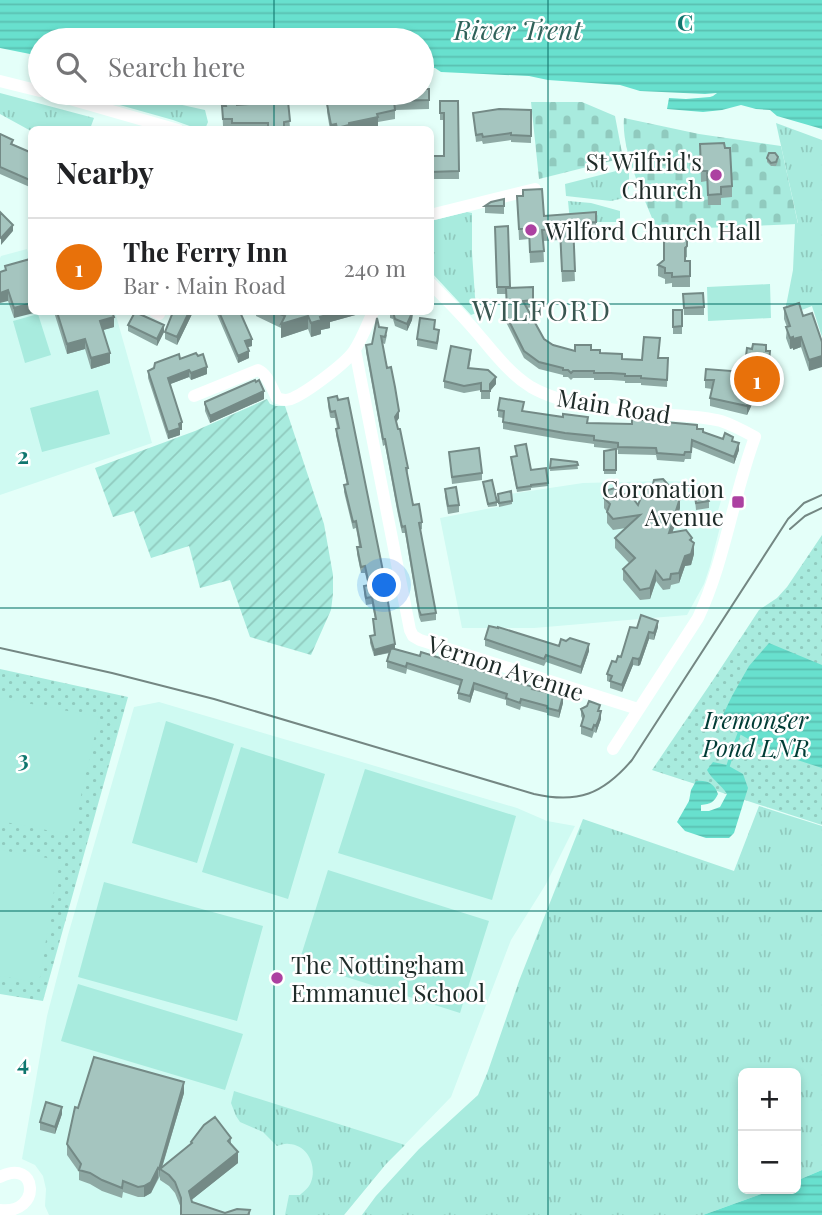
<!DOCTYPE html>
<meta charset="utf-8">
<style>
body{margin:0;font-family:"Playfair Display",serif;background:#f2f2f2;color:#202124}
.controls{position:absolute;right:21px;bottom:21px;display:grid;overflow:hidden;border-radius:10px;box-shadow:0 4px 10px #0003}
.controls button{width:63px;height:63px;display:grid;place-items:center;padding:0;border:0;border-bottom:2px solid #e0e0e0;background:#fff;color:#202124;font:35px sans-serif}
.you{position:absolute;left:385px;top:586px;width:24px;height:24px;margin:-18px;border:5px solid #fff;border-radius:50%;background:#1a73e8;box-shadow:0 0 0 10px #1a73e833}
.badge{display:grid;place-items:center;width:46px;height:46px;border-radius:50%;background:#ac41a1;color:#fff;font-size:23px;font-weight:700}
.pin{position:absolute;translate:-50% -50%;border:4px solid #fff;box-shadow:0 2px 7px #0006}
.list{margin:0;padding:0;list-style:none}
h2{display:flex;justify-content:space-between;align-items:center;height:91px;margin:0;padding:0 28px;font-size:30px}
h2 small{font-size:23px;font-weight:400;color:#757577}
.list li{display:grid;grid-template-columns:46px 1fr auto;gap:21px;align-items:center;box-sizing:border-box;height:98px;padding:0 28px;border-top:2px solid #e0e0e0}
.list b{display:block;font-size:26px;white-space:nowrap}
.list p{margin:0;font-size:23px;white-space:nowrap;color:#757577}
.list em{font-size:23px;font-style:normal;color:#757577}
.icon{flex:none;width:38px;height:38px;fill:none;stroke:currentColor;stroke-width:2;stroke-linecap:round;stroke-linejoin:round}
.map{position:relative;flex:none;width:822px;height:1215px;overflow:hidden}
.search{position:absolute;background:#fff;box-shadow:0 4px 10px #0003;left:28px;top:28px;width:406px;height:77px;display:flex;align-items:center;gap:18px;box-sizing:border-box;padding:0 24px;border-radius:38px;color:#757577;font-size:26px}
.panel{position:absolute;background:#fff;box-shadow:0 4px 10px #0003;left:28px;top:126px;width:406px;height:189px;border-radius:10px}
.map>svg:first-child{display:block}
.built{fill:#cffaf2}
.grass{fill:url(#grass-tufts)}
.cemetery{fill:url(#cemetery-stones)}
.park{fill:url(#park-dots)}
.garden{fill:url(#garden-furrows)}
.pitch{fill:#a8ebde}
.water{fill:url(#water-rules)}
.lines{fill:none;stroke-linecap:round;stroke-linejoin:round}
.stream{stroke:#68e0ce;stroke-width:3.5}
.street{stroke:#fff;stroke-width:12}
.tram{stroke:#748783;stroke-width:2}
.wall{fill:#8ea9a4}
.shaded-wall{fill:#748a86}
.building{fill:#a5c5bf;stroke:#748a86;stroke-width:2}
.grid{fill:none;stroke:#0f766e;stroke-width:2;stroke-opacity:0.55}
.poi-dot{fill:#ac41a1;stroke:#fff;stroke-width:2.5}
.labels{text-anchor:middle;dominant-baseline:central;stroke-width:5;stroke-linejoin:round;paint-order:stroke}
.poi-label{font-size:24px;fill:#1e2b28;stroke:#fff;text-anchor:end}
.street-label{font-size:24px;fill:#1e2b28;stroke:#fff}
.park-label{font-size:24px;font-style:italic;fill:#003c35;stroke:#fff}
.water-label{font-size:26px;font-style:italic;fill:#2f625a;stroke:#fff}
.quarter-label{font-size:28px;letter-spacing:2px;fill:#3a5751;stroke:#fff}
.grid-label{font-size:23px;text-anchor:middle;font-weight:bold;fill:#0f766e;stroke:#fff;stroke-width:5;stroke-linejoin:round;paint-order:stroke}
</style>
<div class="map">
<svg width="822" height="1215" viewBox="0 0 822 1215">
<defs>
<pattern id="grass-tufts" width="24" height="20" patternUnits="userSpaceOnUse" patternTransform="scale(1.75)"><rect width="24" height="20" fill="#a8ebde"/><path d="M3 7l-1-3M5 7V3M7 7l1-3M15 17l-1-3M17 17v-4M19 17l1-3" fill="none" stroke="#90cabe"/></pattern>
<pattern id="cemetery-stones" width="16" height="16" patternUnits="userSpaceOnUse" patternTransform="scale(1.75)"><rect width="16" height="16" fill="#a8ebde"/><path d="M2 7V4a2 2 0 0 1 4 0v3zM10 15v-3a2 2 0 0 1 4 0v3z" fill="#90cabe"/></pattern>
<pattern id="park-dots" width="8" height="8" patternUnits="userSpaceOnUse" patternTransform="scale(1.75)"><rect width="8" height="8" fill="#a8ebde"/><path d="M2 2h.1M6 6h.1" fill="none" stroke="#90cabe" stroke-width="1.8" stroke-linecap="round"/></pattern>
<pattern id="garden-furrows" width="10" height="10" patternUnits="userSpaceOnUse" patternTransform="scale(1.75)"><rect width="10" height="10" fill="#a8ebde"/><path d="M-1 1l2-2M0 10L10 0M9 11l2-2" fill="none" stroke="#90cabe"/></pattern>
<pattern id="water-rules" width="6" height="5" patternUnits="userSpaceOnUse" patternTransform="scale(1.75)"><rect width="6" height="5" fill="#68e0ce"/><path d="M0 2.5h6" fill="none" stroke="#5ac0b1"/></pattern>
</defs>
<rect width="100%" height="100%" fill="#e4fff9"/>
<path class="built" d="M27,249L31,262L32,312H115L152,443L0,495V258L1,256Z
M664,481L693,482L724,491L717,514L720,527L710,566L704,584L687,615L534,628H462L440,518L512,504L510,494L583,483Z
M159,702L517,808L547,821L575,826L546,884L511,940L451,1097L386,1164L344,1215H49L45,1206L46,1189L43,1176L35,1165L22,1159L47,1016L68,935L134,707Z"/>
<path class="grass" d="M0,93L94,118L90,129L31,131L0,114Z
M77,93H128L205,110L208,122L205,129H198L173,120Z
M776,123L822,140V337L812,306L789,315L786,306L793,270L795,224L798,223Z
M624,169L629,173V188L625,196L620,199L611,201L566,196L565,184Z
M568,201L591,203L620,211V222H570Z
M467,212L472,213V252L475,297L479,312L471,315L431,272L430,221Z
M759,806L822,826V1170L796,1181V1073H743V1189H775L703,1215H362L376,1196L419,1149L478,1095L488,1071L519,981L583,819L734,871Z
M234,1091L405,1145L386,1164L344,1215H285L289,1195H300C304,1191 309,1188 311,1182C317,1166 308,1145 289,1144C285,1143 281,1145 277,1146L263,1132L240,1122L236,1116L231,1103Z"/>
<path class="cemetery" d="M531,102H582L615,116L623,158L539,179Z
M624,118L699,134L781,146L798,224L657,230C645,199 621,152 624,118Z"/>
<path class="park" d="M822,535V825L652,770L713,680L759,610L777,598L787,587Z
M0,669L128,697L43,1001L0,994Z"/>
<path class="garden" d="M267,399L270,404L276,406H285L324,524L333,575V594L331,610L311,655L250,637L230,580L200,588L189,546L151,558L134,511L113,517L95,468L195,431Z"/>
<path class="pitch" d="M770,284L771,318L708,321L707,287Z
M38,314L51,355L25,363L13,321Z
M98,390L110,434L42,452L30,408Z
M0,698L99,717L72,835L0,821Z
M166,721L234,744L197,863L132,843Z
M241,747L325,774L288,899L202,872Z
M365,769L516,816L492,900L338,853Z
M0,850L59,860L39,983L0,976Z
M328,870L489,921L460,1013L299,962Z
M104,882L263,926L237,1021L78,977Z
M78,984L243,1034L225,1090L61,1041Z"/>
<path class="water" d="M0,0H822V129L777,116L770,110L756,109L741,105L722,110L703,112L667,109L669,98L686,99L710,97L713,96L717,93L705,94L640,91L620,85L548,80L529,76L441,72L435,68H422V40H40V56L0,48Z
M769,643L822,665V768C787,757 750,744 720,721L732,696L749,666Z
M713,762L727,765L743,774L748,788L734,833L729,838H706L685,831L677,822L689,801L691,790L696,781C707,780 714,783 718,794C714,802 711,804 701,805V811H709L720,807L727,794C721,784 712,780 707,770Z
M822,1170V1215H703L775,1189H796V1181Z"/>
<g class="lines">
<path class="stream" d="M733,750L739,734
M728,766L730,760"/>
<path class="street" d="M0,81L40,91
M49,93L178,130
M430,215L535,189
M430,283C447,300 463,316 478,334C494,353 510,374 531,387C569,409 630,411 673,415C688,416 706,417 721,421C733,425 744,431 755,437C733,496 725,561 698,618L613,749
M155,312L159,314
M355,350L410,630L413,636L420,640L638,709
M194,396L258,370C268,374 272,389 277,398C282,400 288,401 293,398C307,392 345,364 354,351C362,339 367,325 373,312
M0,1177C38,1157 42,1215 0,1210"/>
<path class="tram" d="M790,529L805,516L822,508
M0,648L112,673L214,699L534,794C578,804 603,794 632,760L788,519L804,503L822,495"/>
</g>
<path class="wall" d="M424,89H429V109L395,110V119L378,122V126L359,130H330L327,112V104Z
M288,101L290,128L284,130H232V126H223L222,106Z
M440,101H458L459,179H430V156H444V120H440Z
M531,110V143L511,142V140L483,144L482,141L476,142L473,113Z
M0,134L13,144L32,153V188L0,174Z
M700,144L732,186V197L721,198V205H708L707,181L701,182Z
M767,158L778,161L776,166H771L767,162Z
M517,196L544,216L596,212V233L573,234L575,281L562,282L560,240L543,241L544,262L530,263L529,239L519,240Z
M504,199V214L485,213V206Z
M495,227L510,288L533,287V307L527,308L544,339L553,345L575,351L591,350L622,359L642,360L668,358L667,387L641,385V383H625V381L611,380H594V378H573L571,380L568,377H563V375L539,369L524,358L504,318V311L507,310L506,294H497Z
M687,239V257L685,258V261H690V287H672V283L665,284V279L658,276V265Z
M30,259L14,318L8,301L5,266Z
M683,294L704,307V315H684Z
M784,308L803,316L812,313L809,371L801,347L793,350V348L790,349L786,338L787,327L784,319Z
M673,310H682V334H673Z
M54,312H112L114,327L103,330L110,363L91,369L85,349L67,354Z
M173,312H193L177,345L165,339V332Z
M216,312H240L252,346L247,347L249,358L238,363Z
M256,312H359V314L330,322V328L321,330V334L311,337L308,329L281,338V328L256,316Z
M390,312H413L412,320L407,331L395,326L393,319L390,318Z
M128,325L164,332L157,346L128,331Z
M379,327L387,335L385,344L382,343L399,418L396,422L408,468L407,475L413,505L422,522V529L420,530L436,613V620L421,622L419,617L405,533H402L398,515L385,445L383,446L366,352V345L372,344Z
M435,329L439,337L437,350L417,346V339Z
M766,351H770L769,371H763L761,385L747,415L710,406V398L712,389L705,388V380L744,372Z
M471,357L469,368L496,384L490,391V399H481V390L464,393L444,388V381Z
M180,359L207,374L191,380L189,377L170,384L182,430H180V435L168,439L148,378V371Z
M337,396L395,649L533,689L563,703L559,718L547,715V713L521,706L520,710L506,705V700L474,690L470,703L458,699V693L460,686L407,669L406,674L387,668V661L390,653L374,656L370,643V636L374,635L373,619H375L372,604L366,605L364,593V586L368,585L365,573H361L357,554V547H359L358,539L356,528L353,529L344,492V485H347L336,435V429L337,428L335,418H331L330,417L328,405V398Z
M264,399L210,423L205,411V402Z
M498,410L524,411L588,423L697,429L723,439L733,441L739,450L734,464L692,447L691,459H685L684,462L657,460L656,455L618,454V450L616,449V474H604V451L614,449L594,447V444L565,440L503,429V418L498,417Z
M515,446L531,470L546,468L548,486L531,488V490L517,492L511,461V457L517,456Z
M449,452L482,473V480L452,484Z
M551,459L577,462L578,469L550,471Z
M483,482L497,502V506L488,507Z
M445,489L459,505V512L448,514L445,496Z
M694,490L709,501V508L696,510Z
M498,494L512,501V504L499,507Z
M621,495L638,505L680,508L672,533L692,542L694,554L691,565L685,566L679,583L671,585L670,589L663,590L656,581L650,599L640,600L623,580V569L629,563L615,548V538L626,528L613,530L607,523V512L604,508V498Z
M658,627L654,640L649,639L640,665L638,666L633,665L622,692L610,688V682L607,681V674L621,657L637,628Z
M485,639L559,646L589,651L581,674L546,662L544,666L485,646Z
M581,709L600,711L601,719L596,733L594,732L592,738L581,734V726L583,720L581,716Z
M94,1057L184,1082V1093L162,1168L191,1144V1142L204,1125L215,1117L231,1138V1145L238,1152V1163L191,1200L192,1202L225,1213L237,1209L250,1210V1215H181V1208L175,1193L169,1186L160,1180V1176L151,1193L144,1197H138L123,1192L122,1198L102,1191L90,1184L79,1180V1172L67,1155V1144L75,1107L78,1108Z
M62,1114L55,1134L40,1130V1122Z"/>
<path class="shaded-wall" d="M378,117V126L359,130H349V123Z
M336,124V130H331V125Z
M13,225V231L1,245V238Z
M8,290V301L0,303V293Z
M32,303V312H38L14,318V308Z
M189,312H193L177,345V337Z
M328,312H359V314L330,322V328L321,330V334L311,337V323Z
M410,312H413L412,320L407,331V324Z
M308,316V329L281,338V324Z
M114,317V327L100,331V321Z
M164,325V332L157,346V339Z
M793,337V348L790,349V338Z
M801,337V347L793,350V339Z
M85,339V349L67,354V344Z
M252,339V346L245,348V341Z
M249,351V358L238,363V356Z
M110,353V363L91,369V358Z
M822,356V367L809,371V360Z
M763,362V371L761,385L747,415V406Z
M207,367V374L191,380V373Z
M189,370V377L168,385V378Z
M496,377V384L490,391V384Z
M264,391V399L210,423V416Z
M399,411V418L395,424V417Z
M182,422V430H180V435L168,439V432Z
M739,443V450L734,464V457Z
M680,498V508L669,544V533Z
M692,538V548L694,543V554L691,565L685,566L679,583V573L690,540Z
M656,571V581L650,599V588Z
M658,621V627L654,640V633Z
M649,632V639L640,665L638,666V659Z
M395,644V651L374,656V650Z
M589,644V651L581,674V667Z
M633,658V665L622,692V685Z
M474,683V690L470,703V696Z
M563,696V703L559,718V711Z
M601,711V719L596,733V726Z
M184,1082V1093L161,1170L160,1169L159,1179V1169Z
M62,1107V1114L55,1134V1127Z
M238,1152V1163L189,1202V1191Z
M158,1168V1178L151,1193L144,1197V1186Z"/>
<path class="building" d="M422,82H424V89H429V100L394,101L395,110L377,114L378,117L349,123V125L337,128L336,124L331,125L327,104L353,98L352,95L369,93H422Z
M237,101V105L288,101L290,121L284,122V130H268V123H232V119H223L222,106H226L225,102Z
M440,101H458L459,171L430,172V156H444V113H440Z
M499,109L531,110V136L511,135V133L483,137L482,134L476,135L473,113Z
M0,134L13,140L11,144L32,153V181L0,167Z
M724,143L725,148H730L732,186L721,187V194L708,195L707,171H701L700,144Z
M769,153H775L778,157L776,162L771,163L767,158Z
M542,189L544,216L596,212V222L573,223L575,271H562L560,229L542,230L544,251L530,252L529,229H519L517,196H523V190Z
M504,199V206H485L491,202Z
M0,212L13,225L1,238L0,237Z
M508,226L510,287H497L495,227Z
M687,239V246L685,248V261H690V276L672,277V273H665V268L658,265L664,260V240Z
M30,259L32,263V303L14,308L8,290L0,293V272L6,270L5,266Z
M533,287V300L523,301L544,339L553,345L575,351V345H591V350H600V353L622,354V359L642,360L644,337L660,338L658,358H668L667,380L641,378V376H625V374L611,373H594V371H573L571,373L568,370H563V368L539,362L524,351L504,311L507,310L506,288Z
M703,293L704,307L684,308L683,294Z
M799,303L803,316L812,313L822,342V356L809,360L801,337L793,339V337L790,338L786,327L790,326L784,308Z
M673,310H682V326L673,327Z
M57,312H112L114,317L100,321L110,353L91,358L85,339L67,344Z
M135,312L164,325L157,339L128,325Z
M173,312H189L177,337L165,332Z
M219,312H240L252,339L245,341L249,351L238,356Z
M275,312H329L330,314L320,317L321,320L311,323L308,316L281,324L285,316Z
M391,312H410L412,313L407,324L395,319L393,312Z
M377,318L379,327L387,328L385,337L381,336L387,368L391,367L395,387L399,411L395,417L398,429H400L408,468H406L413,505L419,504L422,522L419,523L436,613L421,615L419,610L405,526L402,527L398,508L385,439H383L366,345L372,344Z
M420,318L435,320L434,329L439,330L437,343L417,339Z
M753,344L766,345V351H770L769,362H763L761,376L747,406L710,398L714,380H705L706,369L744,372L747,348L752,349Z
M451,346L471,350L468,368L488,370L496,377L490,384V391H481V383L464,386L444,381Z
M196,353L198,356L203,354L207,367L191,373L189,370L168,378L182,422L179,424L180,428L168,432L148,371L154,368L155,363L179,354L180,359Z
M255,380L256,382L259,380L264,391L210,416L205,404V402Z
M337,396L338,400L348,398L382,566L395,644L374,650L370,636L375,635L373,619H376L372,597L366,598L364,586L369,585L365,566L361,567L357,547H361L358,532L356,521L353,522L344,485L348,484L336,429L339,428L335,411L331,412L330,410L328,398Z
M500,398L524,402L522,411L563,417V414L588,417L587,423L632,424V419L697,425V429H703V432L723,439L725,433L733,437L732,441L739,443L734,457L692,440L691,452H685L684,455L657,453L656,448L618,447V443L594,440V436L565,433L503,422L504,411L498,410Z
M526,444L531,470L546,468L548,483L531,485V486L517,488L511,457L517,456L515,446Z
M479,448L482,473L452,477L449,452Z
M616,449V470H604V451Z
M551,459L577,462L578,465L550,468Z
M663,479L680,498L669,533L686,530L692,538L690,540L694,543L691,554L685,556L679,573L671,574L670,579L663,580L656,571L650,588L640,590L623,569L635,558L615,538L640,515L613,519L607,512L610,504L604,498L608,490L615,488L621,495L629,493L638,505L644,490L652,488L654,480Z
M492,480L497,502L488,504L483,482Z
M456,487L459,505L448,506L445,489Z
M706,487L709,501L696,503L694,490Z
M511,491L512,501L499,503L498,494Z
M641,615L658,621L654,633L649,632L640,658L638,659L633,658L622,685L610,681L612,676L607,674L612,661L616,662L618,656L621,657L630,627L637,628Z
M489,626L498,628V627L559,646L561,639L566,641L570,638L589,644L581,667L546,655L544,659L485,639Z
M391,648L420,656L421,652L533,687L532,689L563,696L559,711L547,708V706L521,699L520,703L506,698L507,694L474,683L470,696L458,693L462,680L407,663L406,667L387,661Z
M589,701L600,705L598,711H601L599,719L596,726L594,725L592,730L581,726L584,716L581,709L587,706Z
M94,1057L184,1082L159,1169L158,1168L151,1182L144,1186L138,1187L123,1181L122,1188L102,1180L90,1173L79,1170L81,1164L67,1144L75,1107L78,1108Z
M46,1102L62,1107L55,1127L40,1122Z
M215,1117L231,1138L228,1141L238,1152L189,1191L192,1202L225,1213L237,1209L250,1210L248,1215H181V1198L175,1182L169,1175L160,1169L192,1143L191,1142L204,1125Z"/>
<path class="grid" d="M274,0V40M548,0V1215M274,93V130M0,304H32M430,304H822M274,312V1215M0,608H822M0,911H822"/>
<g class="poi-dot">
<circle cx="716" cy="175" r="7"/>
<circle cx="531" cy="230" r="7"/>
<rect x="731" y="495" width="14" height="14" rx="3.5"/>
<circle cx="277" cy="978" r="7"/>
</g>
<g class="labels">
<g class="poi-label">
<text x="702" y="161">St Wilfrid's<tspan x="702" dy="28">Church</tspan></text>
<text x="545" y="230" text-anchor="start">Wilford Church Hall</text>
<text x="724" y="488">Coronation<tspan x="724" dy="28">Avenue</tspan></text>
<text x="291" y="964" text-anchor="start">The Nottingham<tspan x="291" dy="28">Emmanuel School</tspan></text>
</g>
<g class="street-label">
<text transform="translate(614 405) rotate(9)">Main Road</text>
<text transform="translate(506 667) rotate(18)">Vernon Avenue</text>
</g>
<g class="park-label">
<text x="756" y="719">Iremonger<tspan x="756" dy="28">Pond LNR</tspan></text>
</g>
<g class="water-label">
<text x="518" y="29">River Trent</text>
</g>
<g class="quarter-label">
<text x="542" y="309">WILFORD</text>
</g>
</g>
<g class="grid-label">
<text x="685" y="31">C</text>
<text x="23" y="464">2</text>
<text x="23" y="767">3</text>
<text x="23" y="1071">4</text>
</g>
</svg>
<div class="controls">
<button>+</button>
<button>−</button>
</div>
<div class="you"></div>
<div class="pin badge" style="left:757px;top:379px;background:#e8710a">1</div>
<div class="search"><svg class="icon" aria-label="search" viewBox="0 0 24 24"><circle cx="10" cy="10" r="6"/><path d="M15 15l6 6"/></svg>Search here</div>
<section class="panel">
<h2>Nearby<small></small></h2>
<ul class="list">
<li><span class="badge" style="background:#e8710a">1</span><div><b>The Ferry Inn</b><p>Bar · Main Road</p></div><em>240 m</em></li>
</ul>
</section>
</div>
